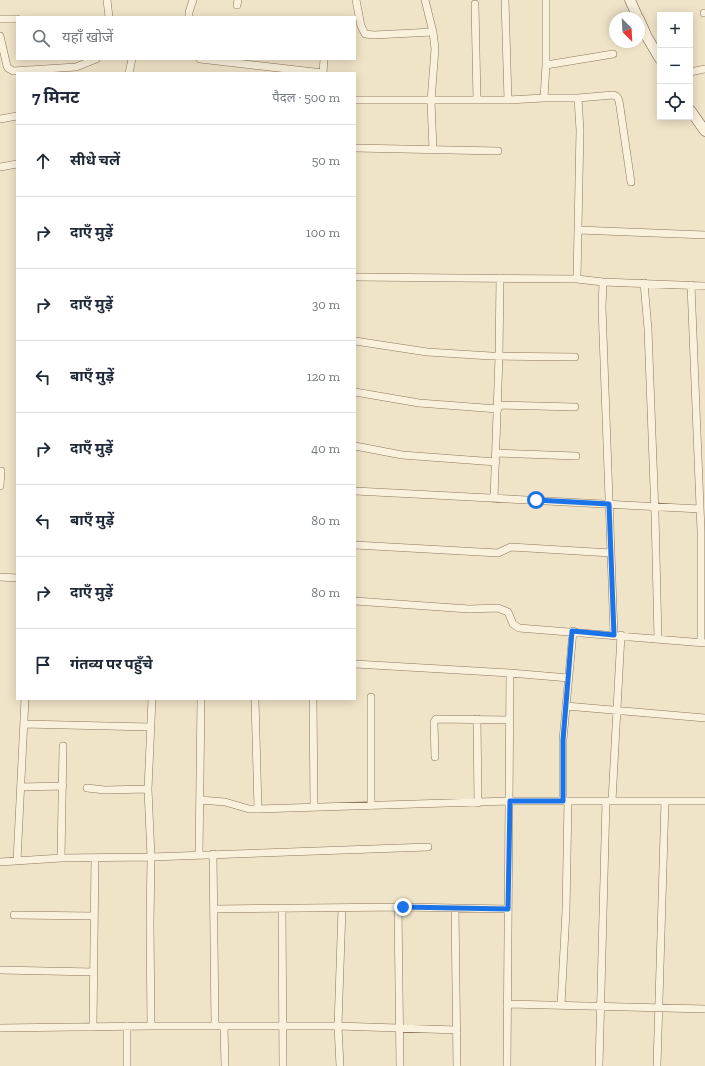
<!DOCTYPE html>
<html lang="hi">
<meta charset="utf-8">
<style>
body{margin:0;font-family:"Zilla Slab","Noto Sans Devanagari",serif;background:#f2f2f3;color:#1f2937}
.controls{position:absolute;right:12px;top:12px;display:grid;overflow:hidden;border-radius:0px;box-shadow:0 2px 10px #0003}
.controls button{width:36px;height:36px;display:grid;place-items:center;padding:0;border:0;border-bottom:1px solid #e0e1e3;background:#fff;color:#1f2937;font:20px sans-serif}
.compass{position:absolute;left:609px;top:12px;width:36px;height:36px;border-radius:50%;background:#fff;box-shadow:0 2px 10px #0003;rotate:156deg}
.stop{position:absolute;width:12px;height:12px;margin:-9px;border:3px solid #1a73e8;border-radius:50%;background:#fff}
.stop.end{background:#1a73e8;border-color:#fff;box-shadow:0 1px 4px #0008}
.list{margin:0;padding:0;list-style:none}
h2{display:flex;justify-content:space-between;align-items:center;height:52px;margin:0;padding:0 16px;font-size:17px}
h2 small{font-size:13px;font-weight:400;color:#747a83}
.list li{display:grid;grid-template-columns:26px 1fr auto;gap:12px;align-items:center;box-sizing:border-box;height:72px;padding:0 16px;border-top:1px solid #e0e1e3}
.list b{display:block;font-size:15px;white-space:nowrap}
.list em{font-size:13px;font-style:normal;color:#747a83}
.icon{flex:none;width:22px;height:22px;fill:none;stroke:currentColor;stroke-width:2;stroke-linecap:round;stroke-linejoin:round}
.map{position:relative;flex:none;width:705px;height:1066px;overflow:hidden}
.search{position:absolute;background:#fff;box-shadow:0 2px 10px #0003;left:16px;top:16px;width:340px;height:44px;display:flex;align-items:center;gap:10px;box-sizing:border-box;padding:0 14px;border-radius:0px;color:#747a83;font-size:15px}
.panel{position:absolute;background:#fff;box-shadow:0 2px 10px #0003;left:16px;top:72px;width:340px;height:628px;border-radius:0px}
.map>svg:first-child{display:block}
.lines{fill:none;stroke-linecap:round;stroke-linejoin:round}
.street-casing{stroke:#8d765c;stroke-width:8}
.secondary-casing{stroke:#6f573f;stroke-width:11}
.street{stroke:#faf1dc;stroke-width:7}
.secondary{stroke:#faf1dc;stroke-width:10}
.route{stroke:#1a73e8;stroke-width:5}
</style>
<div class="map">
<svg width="705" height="1066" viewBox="0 0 705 1066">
<rect width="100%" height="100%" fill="#f0e4c8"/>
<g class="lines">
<g class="street-casing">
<path id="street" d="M107,0L109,17
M356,0L361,26L365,34L374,35L433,32L435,49L431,101L433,150
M425,0L433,32
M505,0L508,100
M475,4L477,100
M237,5L238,0
M704,13H705
M189,17V12L193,0
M0,19H17
M0,36L7,66L8,68L13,71L76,67L96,59
M200,59L323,73
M546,65L613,54
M690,72L705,69
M129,73L132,59
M323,73L324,59
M544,98H578L613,95C619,96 619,101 620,107L631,182
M355,100H508L544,98L546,65V0
M0,119L17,116
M355,148L498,151
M0,167L17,164
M578,230L705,235
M355,277L577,279L603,282L705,286
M577,279L580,130L578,98
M603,282L602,307L614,635
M644,283L648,329L655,514L658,639
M691,285L701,531V642
M355,341L427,352L491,356L575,357
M355,392L419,403L498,409
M498,405L575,407
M355,446L402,455L496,462
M496,453L576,456
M0,486L1,471
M355,491L700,509
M494,499L499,356L500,278
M355,545L498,553L511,547L611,553
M0,577L17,578
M355,601L469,609L498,608L508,612L513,624L519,628L705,643
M355,664L510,673L569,678
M255,699L258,809
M313,699L314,807
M566,706L705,718
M477,719L478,803
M24,724L150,727
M435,757L434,722L436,719L510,720
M21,787L63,786
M87,788L105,790L148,789
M200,800L225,802L249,809H258L510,801H705
M563,801V740L573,631
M612,801L621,635
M371,806V697
M213,854L215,1026
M199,855L201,699
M61,858L63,746
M17,861L25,699
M0,862L61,858L151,857L428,847
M398,907L400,1066
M282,908L283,1066
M455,908L457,1066
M214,909L403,907L508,909
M14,915L94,916
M0,970L94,972
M507,1004L705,1009
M561,1005L566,911L568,801
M151,1026L150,923L151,857L148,789L152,699
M224,1026L225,1066
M93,1027L95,858
M0,1028L151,1026H338L457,1030
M127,1066V1026
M340,1066L338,1026L342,908
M507,1066L510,673
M599,1066L606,801
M657,1066L665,801"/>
</g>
<g class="secondary-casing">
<path id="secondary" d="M630,0L638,18
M639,19L647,37L660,59
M690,110L705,131"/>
</g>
<use href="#street" class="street"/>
<use href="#secondary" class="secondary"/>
</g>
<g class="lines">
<path class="route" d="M403,907L508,909L510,801H563V740L572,631L614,635L609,504L536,500"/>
</g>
</svg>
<div class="controls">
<button>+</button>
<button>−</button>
<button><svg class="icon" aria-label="locate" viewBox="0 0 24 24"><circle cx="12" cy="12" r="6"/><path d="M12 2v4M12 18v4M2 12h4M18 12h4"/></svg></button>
</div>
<svg class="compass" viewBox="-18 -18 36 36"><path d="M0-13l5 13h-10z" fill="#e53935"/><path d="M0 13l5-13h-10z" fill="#747a83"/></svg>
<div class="stop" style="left:536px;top:500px"></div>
<div class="stop end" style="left:403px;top:907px"></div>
<div class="search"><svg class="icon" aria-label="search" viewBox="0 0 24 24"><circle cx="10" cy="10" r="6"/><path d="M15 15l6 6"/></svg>यहाँ खोजें</div>
<section class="panel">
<h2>7 मिनट<small>पैदल · 500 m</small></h2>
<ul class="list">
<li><svg class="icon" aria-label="ahead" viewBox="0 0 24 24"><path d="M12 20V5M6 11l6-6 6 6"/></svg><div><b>सीधे चलें</b></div><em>50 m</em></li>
<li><svg class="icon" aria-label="right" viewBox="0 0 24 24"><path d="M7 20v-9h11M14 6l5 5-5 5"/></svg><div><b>दाएँ मुड़ें</b></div><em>100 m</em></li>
<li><svg class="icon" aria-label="right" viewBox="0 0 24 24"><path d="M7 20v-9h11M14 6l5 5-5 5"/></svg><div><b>दाएँ मुड़ें</b></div><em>30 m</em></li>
<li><svg class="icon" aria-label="left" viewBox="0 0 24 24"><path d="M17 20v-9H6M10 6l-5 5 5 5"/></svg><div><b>बाएँ मुड़ें</b></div><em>120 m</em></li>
<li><svg class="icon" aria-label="right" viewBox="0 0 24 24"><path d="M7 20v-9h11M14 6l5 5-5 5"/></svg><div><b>दाएँ मुड़ें</b></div><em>40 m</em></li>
<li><svg class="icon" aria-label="left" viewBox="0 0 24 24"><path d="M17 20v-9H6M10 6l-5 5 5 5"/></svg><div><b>बाएँ मुड़ें</b></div><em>80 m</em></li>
<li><svg class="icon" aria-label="right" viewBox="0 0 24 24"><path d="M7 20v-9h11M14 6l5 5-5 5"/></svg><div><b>दाएँ मुड़ें</b></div><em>80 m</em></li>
<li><svg class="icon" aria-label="arrive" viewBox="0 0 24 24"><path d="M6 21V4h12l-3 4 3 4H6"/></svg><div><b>गंतव्य पर पहुँचे</b></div></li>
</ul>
</section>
</div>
